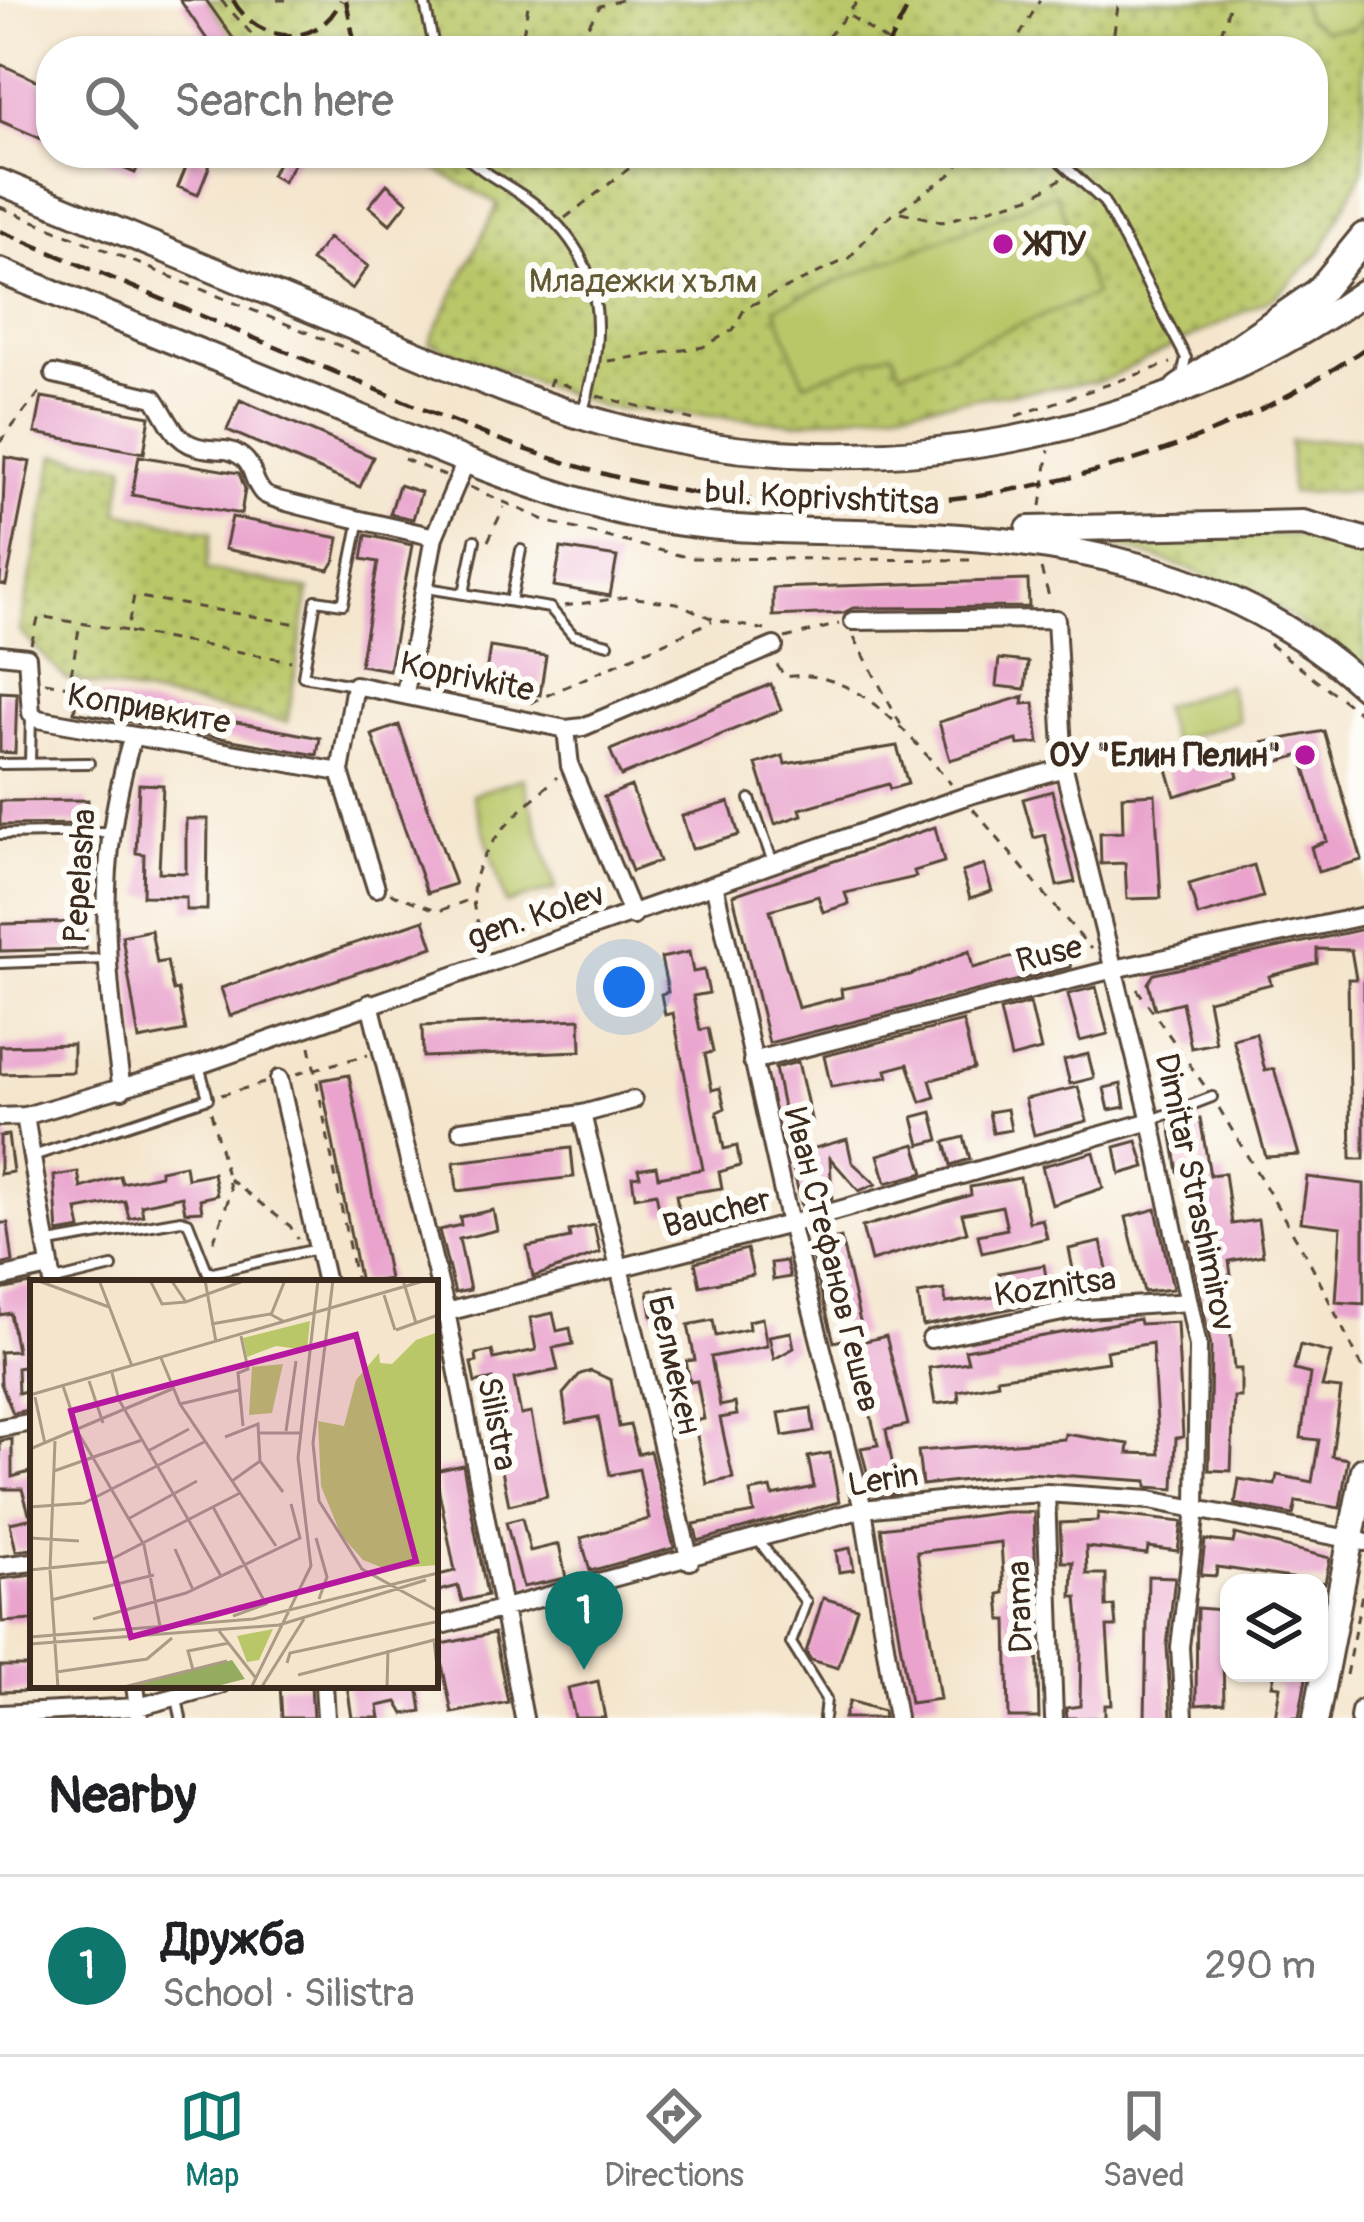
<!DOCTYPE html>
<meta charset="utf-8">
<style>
body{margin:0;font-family:Pangolin,sans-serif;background:#f6f6f6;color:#202124}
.controls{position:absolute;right:36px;bottom:36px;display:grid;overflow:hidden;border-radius:24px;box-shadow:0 3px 9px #0004}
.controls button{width:108px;height:108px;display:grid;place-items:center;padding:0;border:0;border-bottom:3px solid #e0e0e0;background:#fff;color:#202124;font:60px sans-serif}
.you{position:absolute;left:624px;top:987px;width:42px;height:42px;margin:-30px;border:9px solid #fff;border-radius:50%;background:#1a73e8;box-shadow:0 0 0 18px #1a73e833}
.badge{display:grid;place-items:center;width:78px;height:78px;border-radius:50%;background:#0f766e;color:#fff;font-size:39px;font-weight:700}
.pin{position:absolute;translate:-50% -99px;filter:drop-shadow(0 3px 6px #0008)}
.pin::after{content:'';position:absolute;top:63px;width:42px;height:36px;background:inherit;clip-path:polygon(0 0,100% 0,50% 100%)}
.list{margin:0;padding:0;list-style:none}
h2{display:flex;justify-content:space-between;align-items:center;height:156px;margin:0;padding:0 48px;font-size:51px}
h2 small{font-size:39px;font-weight:400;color:#757577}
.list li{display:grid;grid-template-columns:78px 1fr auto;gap:36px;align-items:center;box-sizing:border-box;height:180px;padding:0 48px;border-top:3px solid #e0e0e0}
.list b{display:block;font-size:45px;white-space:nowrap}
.list p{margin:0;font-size:39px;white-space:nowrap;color:#757577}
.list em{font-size:39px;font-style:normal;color:#757577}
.icon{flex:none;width:66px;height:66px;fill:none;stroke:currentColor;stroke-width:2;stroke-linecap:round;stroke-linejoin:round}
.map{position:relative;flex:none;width:1364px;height:1718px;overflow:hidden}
.search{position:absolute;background:#fff;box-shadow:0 3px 9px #0004;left:36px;right:36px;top:36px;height:132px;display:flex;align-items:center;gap:30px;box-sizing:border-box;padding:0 42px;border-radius:48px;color:#757577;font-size:45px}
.sheet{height:336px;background:#fff}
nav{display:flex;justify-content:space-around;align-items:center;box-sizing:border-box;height:168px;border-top:3px solid #e0e0e0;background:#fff;font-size:33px;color:#757577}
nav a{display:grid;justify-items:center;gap:6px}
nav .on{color:#0f766e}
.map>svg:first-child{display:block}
.grass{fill:url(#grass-dots);stroke:#7a7844;stroke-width:3}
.pitch{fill:#bac769;stroke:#7a7844;stroke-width:3}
.building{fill:#e9a3cd}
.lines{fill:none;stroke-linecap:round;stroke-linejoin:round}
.lane-casing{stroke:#574638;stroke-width:14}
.street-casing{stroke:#574638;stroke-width:22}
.secondary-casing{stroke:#574638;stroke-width:30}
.primary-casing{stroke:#574638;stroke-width:33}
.path{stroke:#574638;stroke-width:3;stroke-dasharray:9 9;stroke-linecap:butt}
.lane{stroke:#fff;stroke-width:8}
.street{stroke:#fff;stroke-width:16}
.secondary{stroke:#fff;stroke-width:24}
.primary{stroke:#fff;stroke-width:27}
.rail{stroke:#3b2a1e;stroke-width:4.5;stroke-dasharray:18 9;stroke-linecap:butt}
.poi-dot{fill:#b5179e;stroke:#fdfcf7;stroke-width:4.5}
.labels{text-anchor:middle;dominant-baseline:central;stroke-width:12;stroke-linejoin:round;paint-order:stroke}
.poi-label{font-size:33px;font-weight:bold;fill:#3b2a1e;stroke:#fdfcf7;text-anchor:start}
.park-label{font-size:33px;fill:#615934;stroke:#fdfcf7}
.street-label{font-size:33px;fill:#3b2a1e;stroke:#fdfcf7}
.inset-road{fill:none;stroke:#aa9a86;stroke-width:3}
.view{fill:#b5179e;fill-opacity:0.15;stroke:#b5179e;stroke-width:6}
.inset-edge{fill:none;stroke:#3b2a1e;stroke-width:6}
</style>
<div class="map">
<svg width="1364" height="1718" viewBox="0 0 1364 1718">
<defs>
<pattern id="grass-dots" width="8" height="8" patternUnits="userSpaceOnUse" patternTransform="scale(3)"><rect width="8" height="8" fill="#bac769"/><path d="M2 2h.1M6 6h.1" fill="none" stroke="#98a256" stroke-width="1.8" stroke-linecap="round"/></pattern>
</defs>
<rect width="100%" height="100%" fill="#fdfcf7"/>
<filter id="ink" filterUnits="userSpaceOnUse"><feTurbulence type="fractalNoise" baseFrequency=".00833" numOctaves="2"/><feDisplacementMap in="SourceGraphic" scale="24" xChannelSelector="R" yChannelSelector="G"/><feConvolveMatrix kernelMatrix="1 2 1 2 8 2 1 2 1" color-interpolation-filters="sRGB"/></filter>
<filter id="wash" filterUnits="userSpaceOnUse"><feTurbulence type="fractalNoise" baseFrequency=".004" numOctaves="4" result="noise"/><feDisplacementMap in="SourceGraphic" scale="48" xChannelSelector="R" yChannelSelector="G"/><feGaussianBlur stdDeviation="2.7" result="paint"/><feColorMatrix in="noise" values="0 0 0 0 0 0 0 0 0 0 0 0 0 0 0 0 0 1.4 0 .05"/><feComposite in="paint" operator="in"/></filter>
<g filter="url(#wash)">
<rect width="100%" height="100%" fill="#f4e5cc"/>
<path class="grass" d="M206,0H1364V169L1321,252L1276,296L1102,381L795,423L602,407L429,343L498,204L406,153H1313V51H242Z
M1358,439L1360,491L1291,493L1290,441Z
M55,455L125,465L118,512L212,532L206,569L309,590L287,722L66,679L20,631Z
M1308,535L1364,552V670C1274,595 1200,568 1089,539Z"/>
<path class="pitch" d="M1301,0H1364V16L1354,28L1324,30L1305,17Z
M1056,193L1095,295L901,372L892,352L804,383L775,307Z
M1228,685L1239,720L1172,742L1161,707Z
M523,778L556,889L506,904L473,794Z"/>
<g id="blocks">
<path class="building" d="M180,0H206L242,51H215Z
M0,64L51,87V143L0,121Z
M88,153H144L135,173Z
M284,153H300L283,182L271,175Z
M191,155L211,162L198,195L178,187Z
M387,184L408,202L390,224L369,206Z
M328,238L368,266L352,289L311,261Z
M42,397L150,416L144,453L35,433Z
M240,400L373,457L360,487L227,430Z
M139,456L239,473L245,489L241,514L132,495Z
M5,457L30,462L6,585L0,584Z
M399,485L421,492L413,519L390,514Z
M232,517L339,538L335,560L329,570L225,549Z
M366,535L412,545L389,670L360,665L378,562L362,559Z
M561,548L617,557L610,596L554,586Z
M1028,580L1029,607L853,608L843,613L773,616V588Z
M490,647L546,656L540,695L484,685Z
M999,659L1028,662L1025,689L996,686Z
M771,684L781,710L621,776L610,750Z
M0,692L17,693L15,753L0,752Z
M78,692L320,738L317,755L74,712Z
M1024,696L1023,704L1034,703L1039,743L1018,745L1017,740L950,760L939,722Z
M399,725L455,884L427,893L372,735Z
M1324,731L1362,860L1318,872L1311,847L1327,841L1301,755L1262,766L1256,744Z
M897,746L908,784L890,789L888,784L800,809L802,815L775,824L756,764L783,756L785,764Z
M1230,748L1238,777L1175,796L1166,766Z
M139,784L163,785L159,872L186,873V819H208L207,910H186V897L143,896L144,854L136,853Z
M631,786L659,861L632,871L604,797Z
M1052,791L1075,882L1057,886L1045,835L1034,838L1023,799Z
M1155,794L1161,898L1127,899L1125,863L1101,864L1100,833L1123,832L1122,796Z
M88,800V824L0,825V801Z
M729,802L739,835L692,849L682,816Z
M935,827L944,862L914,871L916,877L845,893L849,904L823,912L818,896L770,910L798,1008L842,997L841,989L910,975L969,951L973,968L1065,943L1071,967L769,1043L733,895Z
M984,865L992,891L970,898L962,872Z
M1254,865L1263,897L1198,916L1189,884Z
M424,920L433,947L230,1016L221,988Z
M86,922V949L0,951V924Z
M1364,929V1159H1351L1348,979H1356L1351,950L1317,949V963L1269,976L1271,984L1208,1000L1216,1043L1191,1048L1182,1002L1155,1009L1148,983L1154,974Z
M151,930L157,963L167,961L173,991L178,990L186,1031L139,1040L122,936Z
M689,952L693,972L704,970L709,993L693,996L700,1030L708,1028L713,1052L705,1054L712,1090L720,1088L725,1108L717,1112L724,1149L737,1146L740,1166L719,1172L722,1188L676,1195L679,1211L660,1214L656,1193L635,1197L632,1177L640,1176L638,1169L656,1166L658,1177L703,1169L673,1013L665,1015L661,994L668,992L661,958Z
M1096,987L1108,1034L1080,1041L1068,994Z
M1030,1003L1041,1050L1011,1058L1000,1011Z
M580,1019L581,1051L423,1057L422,1026Z
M963,1021L974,1069L930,1080L935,1097L921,1102L908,1064L886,1070L888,1077L831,1087L824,1056Z
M1256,1033L1265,1071L1274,1069L1299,1155L1266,1157L1233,1039Z
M73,1044V1072L0,1074V1046Z
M1088,1054L1094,1078L1070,1084L1064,1060Z
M798,1062L812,1123L787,1128L775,1068Z
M349,1075L389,1279L366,1283H360L321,1080Z
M1121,1084L1125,1107L1109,1110L1104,1088Z
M1078,1087L1087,1121L1034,1135L1025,1099Z
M1007,1109L1011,1130L993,1133L989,1112Z
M932,1112L939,1140L920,1145L913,1117Z
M1200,1118L1210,1175L1225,1173L1232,1224L1258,1220L1263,1255L1229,1261L1231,1275L1225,1276L1234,1369H1241V1397H1234L1231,1471L1209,1470L1211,1346L1189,1241L1202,1239L1193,1169L1178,1172L1170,1124Z
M8,1135L13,1172L0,1174V1136Z
M964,1137L970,1159L951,1165L945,1142Z
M847,1139L852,1162L876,1184L859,1191L830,1158L832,1199L802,1207L790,1155Z
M1137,1141L1145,1167L1120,1174L1115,1147Z
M915,1144L924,1173L886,1183L878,1155Z
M571,1148L574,1177L457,1191L454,1162Z
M1094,1152L1103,1188L1052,1205L1042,1166Z
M185,1165L187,1178L213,1173L217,1195L200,1199L202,1211L185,1212L182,1196L141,1205L143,1215L129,1218L125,1201L77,1210L81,1229L58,1233L54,1176L78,1172L81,1188L120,1176L122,1183L160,1175V1170Z
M1307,1177L1364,1184V1304L1336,1302L1341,1227L1301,1222Z
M1020,1178L1029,1222L1042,1219L1047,1238L982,1253L978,1235L1007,1229L1002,1206L962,1214L967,1232L871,1261L862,1227L971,1195L970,1187Z
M1156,1209L1173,1289L1144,1292L1126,1217Z
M493,1210L497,1230L459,1239L470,1290L455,1293L439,1230L461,1225L460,1217Z
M0,1223H8L13,1262L0,1265Z
M594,1225L600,1253L533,1277L527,1247L570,1238L569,1231Z
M841,1238L863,1335L834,1342L812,1257L813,1244Z
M1101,1242L1111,1288L1078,1295L1069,1249Z
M747,1249L753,1275L700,1286L695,1262Z
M786,1261L790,1277L773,1280L771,1263Z
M1044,1265L1050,1301L923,1326L918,1294L944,1290L946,1303L1003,1296L999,1273Z
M31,1284L33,1365L17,1368L18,1393L33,1389V1409L13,1413L1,1384L0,1352L17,1351L10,1313L0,1315V1290Z
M674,1286L679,1311L652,1316L648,1291Z
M553,1313L557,1331L570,1328L573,1344L553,1348L558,1370L514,1379L521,1415L531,1413L547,1496L509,1505L492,1421L502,1419L493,1379L475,1383L471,1363L477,1362L476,1354L492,1351L494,1359L536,1350L530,1318Z
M762,1318L767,1346L711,1357L720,1406L735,1403L737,1415L720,1418L733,1478L707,1484L694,1421L704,1419L697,1381L690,1382L686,1361L695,1360L688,1325L713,1320L716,1336L749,1329L748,1321Z
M1139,1319L1140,1324L1177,1322L1183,1437L1176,1438L1174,1489L1147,1487V1481L1028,1473L922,1485L918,1451L1064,1439L1065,1434L1129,1444L1128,1453L1159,1454L1152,1343L1106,1351L1108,1362L997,1378L998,1383L958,1391L959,1401L935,1404L929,1368L968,1362L965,1350Z
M791,1332L794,1348L774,1359L769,1336Z
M886,1336L908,1425L886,1430L898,1493L873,1495L861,1448L878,1445L853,1344Z
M1300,1345L1331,1353L1322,1387L1341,1389L1332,1456L1348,1459L1340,1508L1296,1501L1293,1515L1235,1504L1239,1479L1275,1485L1277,1475L1312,1482L1319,1440L1301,1438L1310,1374L1294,1370Z
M591,1371L611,1380L619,1427L630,1425L638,1454L650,1451L674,1548L590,1571L581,1538L649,1519L639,1469L610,1475L598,1417L567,1423L563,1394L580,1374Z
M811,1408L814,1431L783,1436L779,1413Z
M12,1439V1477L33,1471V1512L29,1513L22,1489H0V1441Z
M830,1453L839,1502L698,1541L694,1524L754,1513L750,1492L771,1488L773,1496L814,1487L808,1457Z
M463,1465L487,1595L462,1601L458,1586L435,1592V1576L455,1571L435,1471Z
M1005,1512H1034L1039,1718H1009L1007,1620H1001L999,1594L1004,1593L1001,1542L917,1552L940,1699L910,1703L881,1528Z
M1098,1513L1182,1522L1178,1551L1148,1547L1147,1554L1086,1547L1087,1574H1106V1607L1114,1606L1116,1627H1107L1112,1705H1105V1718H1067L1066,1708L1080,1706L1081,1641L1077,1597H1072L1073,1562H1062L1060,1523L1097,1521Z
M33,1518V1549L16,1551L10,1523Z
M522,1518L530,1551L559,1544L566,1578L523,1587L506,1522Z
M1235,1534L1330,1558L1325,1583L1217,1567L1216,1576L1201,1575L1205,1540L1233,1543Z
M850,1548L854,1570L839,1572L836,1551Z
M33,1575V1620L2,1622L0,1579Z
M1148,1576L1175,1577L1167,1646L1171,1718H1145Z
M823,1598L857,1608L838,1668L811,1660L806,1652Z
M1197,1608L1222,1610L1224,1703L1196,1705Z
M494,1633L508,1702L452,1713L438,1645Z
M0,1666H33V1691L0,1692Z
M1275,1673H1307L1299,1718H1275L1280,1686L1272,1685Z
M598,1681L605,1718H575L568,1688Z
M280,1685H311L313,1718H282Z
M347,1685H418L422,1711L404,1714L397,1702L378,1706L380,1718H352Z
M850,1701L883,1711L884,1718H844Z"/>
</g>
</g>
<g filter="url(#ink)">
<use href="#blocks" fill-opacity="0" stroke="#574638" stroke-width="3"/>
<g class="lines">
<g class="lane-casing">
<path id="lane" d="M424,0L435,51
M462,153C483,174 509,185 532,202C606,257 608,330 582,414
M1051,153L1104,202L1186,358L1182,375
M427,588L550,608L573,635L608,644
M464,593L475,540
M511,601L521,550
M353,685L303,676L316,600L343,604L360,519
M0,764L89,763
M30,764L31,714
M750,799L774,865
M0,834L109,832
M0,963L104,959
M1152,1120L1212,1097
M33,1156L208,1098L199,1065
M49,1243L181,1220L188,1222L208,1273L317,1249
M55,1281L112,1267
M758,1540L806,1602L791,1643L826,1699L824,1718
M177,1698L181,1718"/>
</g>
<g class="street-casing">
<path id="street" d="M54,374L154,398C170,420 173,443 203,448C217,451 227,447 239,455C255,464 251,481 263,493C270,502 409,530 434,537
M853,621L1056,619L1064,768L1151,1121L1198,1346L1196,1509L1180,1647L1184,1718
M0,654L27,657L31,713L38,719L340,772
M405,693L434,537L466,461
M376,888L340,772L355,685L566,729
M715,888L790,1224L863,1509L897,1718
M633,916L570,766L566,729L583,727L774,646
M370,1003L446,1311L524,1718
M752,1061L1114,969L1364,916
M279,1079L326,1283
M122,1090C104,965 95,862 132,739
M582,1114L690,1561
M25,1116L53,1283
M0,1117L25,1116L199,1065L963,797L1064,768
M461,1130L582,1114L633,1100
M0,1278L49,1267
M435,1315L790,1224L1151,1121
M931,1339L1072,1310L1189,1302
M0,1428L33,1422
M1046,1493L1054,1718
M0,1566L33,1562
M435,1627L863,1509L977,1497L1046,1493L1150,1500L1364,1542
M135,1685L139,1717
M324,1685L326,1718
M0,1714L138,1707L220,1685"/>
</g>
<g class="secondary-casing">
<path id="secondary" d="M0,182C121,232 241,281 362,331C449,367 535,406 626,429C876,492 1153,440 1364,292
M0,271C113,317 225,362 338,408C425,444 511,482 602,507C698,534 792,529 891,533C1064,540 1231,565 1364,687
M1029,529L1303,523L1364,540
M1316,1718L1364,1470
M1363,1718L1364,1712"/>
</g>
<g class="primary-casing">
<path id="primary" d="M1179,389L1319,292L1364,237"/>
</g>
<path class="path" d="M221,0L267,51
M277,0H291
M850,16L901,51
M520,51L529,0
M526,51L579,41L600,6L622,0
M816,51L859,0
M1011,51L1040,0
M1111,51L1119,0
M1216,51L1231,0
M1078,165L1090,153
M0,207L360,354
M901,212L942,222L1033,196L1061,179
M565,218L649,153
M608,361L703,347L733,330L745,308L849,258L879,224L951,174L967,153
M549,386L551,380L576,389
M597,396L698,421
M1016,416L1171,363
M0,442L44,387
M404,459L445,476
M470,487L549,522L690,558L970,560
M1041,506L1049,450
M488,541L504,507
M1041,569L1050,600
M564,606L627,597L677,603L715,620L765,630
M129,632L291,661
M854,637L903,729
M785,638L839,624
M31,644L39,616L78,623
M1269,644L1364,716
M777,665L785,677C854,665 910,735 951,784
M45,682L69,686L80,623L127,631L134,596L298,624
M530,703L712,621
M973,809L1091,949
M390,893L439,911L471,899
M485,945C481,930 473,913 473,898C471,848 524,808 557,777
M1137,989L1204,1085
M310,1046L356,1283
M296,1074L368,1055
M221,1095L264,1083
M1219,1108L1309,1260L1364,1371
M211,1112L231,1192L212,1246
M229,1179L290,1226L298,1239
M1346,1675L1364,1584"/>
<use href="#lane" class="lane"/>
<use href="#street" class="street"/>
<use href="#secondary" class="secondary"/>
<use href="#primary" class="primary"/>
<path class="rail" d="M233,0C257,44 319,50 341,0
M346,0L356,51
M885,51L912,0
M0,231C117,280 234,330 352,379C441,417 530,456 624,479C872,538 1153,494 1364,349"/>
</g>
</g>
<g class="poi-dot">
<circle cx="1003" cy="244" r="12"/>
<circle cx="1305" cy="755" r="12"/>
</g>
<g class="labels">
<g class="poi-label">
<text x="1027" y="244">ЖПУ</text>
<text x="1281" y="755" text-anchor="end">ОУ "Елин Пелин"</text>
</g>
<g class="park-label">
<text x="643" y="281">Младежки хълм</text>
</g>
<g class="street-label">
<text transform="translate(822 498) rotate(3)">bul. Koprivshtitsa</text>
<text transform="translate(467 677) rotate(12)">Koprivkite</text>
<text transform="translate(149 709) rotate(10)">Копривките</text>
<text transform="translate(80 876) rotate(-86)">Pepelasha</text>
<text transform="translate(536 916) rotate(-19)">gen. Kolev</text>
<text transform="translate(1049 954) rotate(-14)">Ruse</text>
<text transform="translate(1195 1192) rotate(78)">Dimitar Strashimirov</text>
<text transform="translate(717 1213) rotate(-15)">Baucher</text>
<text transform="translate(832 1260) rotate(76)">Иван Стефанов Гешев</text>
<text transform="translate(1055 1287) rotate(-8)">Koznitsa</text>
<text transform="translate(674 1365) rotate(77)">Белмекен</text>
<text transform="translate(497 1424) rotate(79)">Silistra</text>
<text transform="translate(883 1480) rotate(-9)">Lerin</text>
<text transform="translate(1020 1607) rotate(-92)">Drama</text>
</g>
</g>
<g transform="translate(30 1280)">
<rect width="408" height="408" fill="#f4e5cc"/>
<path d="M280,41L277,70L246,66L217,77L213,58ZM408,52V285L356,289L333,280L311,255L291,206L288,141L314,146L326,100L349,73L350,83L362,84L386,60ZM253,84L242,133L219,135L222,87ZM243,349L229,380L217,382L207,356Z" fill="#bac769"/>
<path d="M202,380L215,399L179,408H90Z" fill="#93ac5d"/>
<path d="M309,197L340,239L325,250L298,205Z" fill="#bac769"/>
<path class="inset-road" d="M6,0L79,27M69,0L102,86M120,0L132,24L156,22M141,0L156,22L216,0M175,0L186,62M303,0L283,163L289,221L332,289L408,331M373,0L386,43M354,15L365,50M241,35L255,0M181,44L240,34L253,41M366,50L408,35M211,56L218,89L208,93L213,146M131,78L150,124L246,266M82,93L89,120L191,296M59,101L73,143M33,106L49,154L114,265L131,351M0,115L397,0M5,117L15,164M150,124L209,110M256,151L266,81M229,153H270M195,157L228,144L230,181M25,161L20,290L28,408M0,169L142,109M118,171L159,149M24,191L112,160M202,201L230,181L253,212M0,227L54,223L176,161M183,227L236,324L203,336M98,239L167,201M0,258L49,261M286,258L297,297L289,319M145,269L163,310M0,290L76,282L210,213M21,320L124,295M63,339L156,313L270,258L261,224M189,351L225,397M0,357L223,339L408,293M404,360L408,396M0,364L249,345L396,300M257,383L260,373L405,342M163,390L158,371L199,363M26,392L117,379L142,358M268,395L408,359M90,408L197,381M221,408L281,286L268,178L288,0M231,408L274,339M357,408L358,370"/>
<path class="view" d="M326,55L386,281L101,357L41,131Z"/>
<rect width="408" height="408" class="inset-edge"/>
</g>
</svg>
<div class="controls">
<button><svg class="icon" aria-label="layers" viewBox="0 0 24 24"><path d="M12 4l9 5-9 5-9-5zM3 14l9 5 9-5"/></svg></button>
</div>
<div class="you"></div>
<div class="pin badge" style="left:584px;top:1670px">1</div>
<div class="search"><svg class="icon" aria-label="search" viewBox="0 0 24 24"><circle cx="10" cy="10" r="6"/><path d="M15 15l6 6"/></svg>Search here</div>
</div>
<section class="sheet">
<h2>Nearby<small></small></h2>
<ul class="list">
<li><span class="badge">1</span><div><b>Дружба</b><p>School · Silistra</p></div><em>290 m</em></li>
</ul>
</section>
<nav>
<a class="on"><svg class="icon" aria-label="map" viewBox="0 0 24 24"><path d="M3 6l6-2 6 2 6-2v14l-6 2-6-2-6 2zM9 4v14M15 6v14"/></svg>Map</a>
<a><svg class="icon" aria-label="directions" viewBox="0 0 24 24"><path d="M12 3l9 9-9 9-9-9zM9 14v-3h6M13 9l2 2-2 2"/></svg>Directions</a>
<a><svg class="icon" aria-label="saved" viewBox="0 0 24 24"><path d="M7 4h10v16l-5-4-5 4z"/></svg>Saved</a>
</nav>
